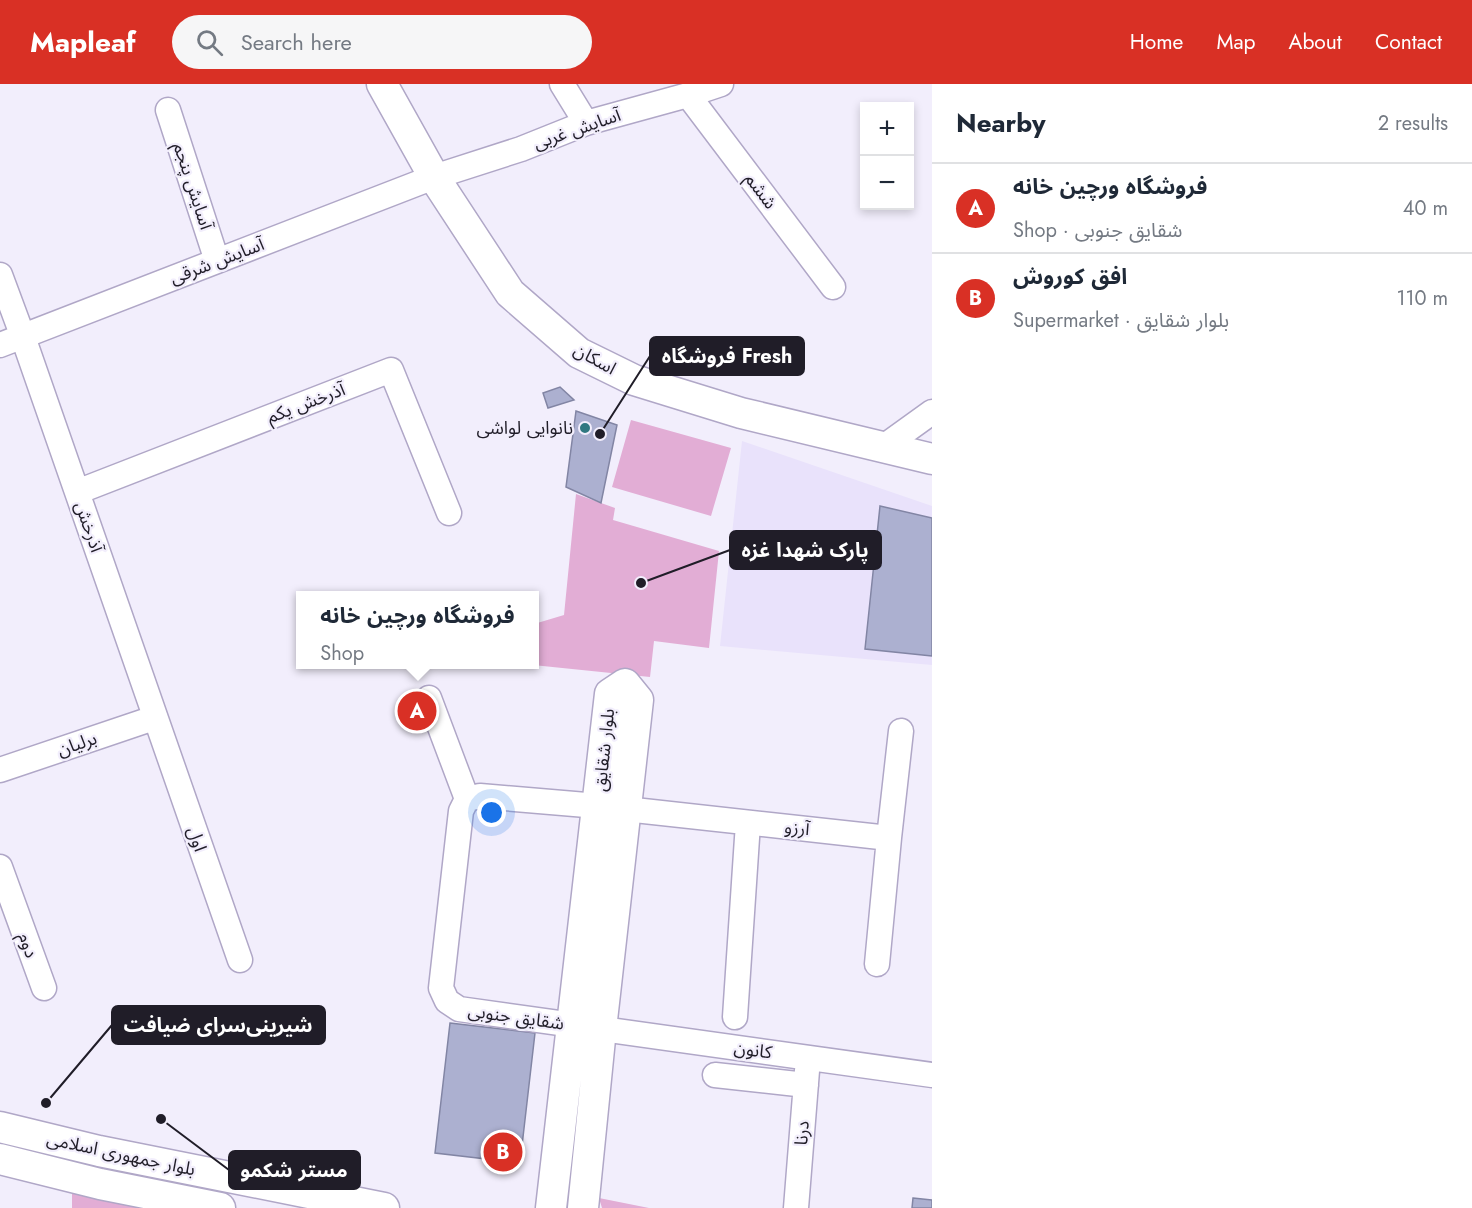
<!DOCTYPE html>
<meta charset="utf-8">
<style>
body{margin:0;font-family:Jost,"Noto Sans Arabic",sans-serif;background:#f6f6f7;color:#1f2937}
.controls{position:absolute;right:18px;top:18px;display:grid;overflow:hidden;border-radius:0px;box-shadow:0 3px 9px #0003}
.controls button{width:54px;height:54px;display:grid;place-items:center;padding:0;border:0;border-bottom:2px solid #e0e1e3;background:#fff;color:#1f2937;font:30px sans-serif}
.you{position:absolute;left:492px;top:729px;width:21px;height:21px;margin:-15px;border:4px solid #fff;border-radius:50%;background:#1a73e8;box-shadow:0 0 0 9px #1a73e833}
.badge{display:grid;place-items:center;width:39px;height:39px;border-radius:50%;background:#d93025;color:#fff;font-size:20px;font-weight:700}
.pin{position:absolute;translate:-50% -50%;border:3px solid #fff;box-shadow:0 2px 6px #0006}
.popup{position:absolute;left:296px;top:507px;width:243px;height:78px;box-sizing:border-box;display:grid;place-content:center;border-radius:0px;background:#fff;filter:drop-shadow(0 2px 4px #0005);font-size:20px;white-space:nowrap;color:#747a83}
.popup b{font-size:22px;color:#1f2937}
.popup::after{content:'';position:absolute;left:50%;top:100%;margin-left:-12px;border:12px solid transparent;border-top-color:#fff}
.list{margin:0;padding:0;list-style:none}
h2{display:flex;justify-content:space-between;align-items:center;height:78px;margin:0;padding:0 24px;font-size:26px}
h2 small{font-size:20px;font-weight:400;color:#747a83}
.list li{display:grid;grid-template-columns:39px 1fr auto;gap:18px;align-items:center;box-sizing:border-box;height:90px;padding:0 24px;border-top:2px solid #e0e1e3}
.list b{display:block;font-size:22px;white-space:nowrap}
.list p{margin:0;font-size:20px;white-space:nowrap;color:#747a83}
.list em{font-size:20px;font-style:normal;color:#747a83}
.icon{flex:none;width:33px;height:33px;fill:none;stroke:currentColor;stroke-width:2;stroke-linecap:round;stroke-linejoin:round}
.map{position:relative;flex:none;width:932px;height:1124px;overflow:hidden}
header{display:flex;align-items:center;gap:36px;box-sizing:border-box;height:84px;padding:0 30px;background:#d93025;color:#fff}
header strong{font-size:28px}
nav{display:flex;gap:33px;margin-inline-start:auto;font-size:21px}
.search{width:420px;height:54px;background:#f6f6f7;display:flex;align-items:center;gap:15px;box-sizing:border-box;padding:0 21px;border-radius:33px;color:#747a83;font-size:22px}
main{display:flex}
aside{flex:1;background:#fff}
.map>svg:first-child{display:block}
.built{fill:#e9e2fb}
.green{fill:#e2add5}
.building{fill:#acb0d0;stroke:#8285a4;stroke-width:1.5}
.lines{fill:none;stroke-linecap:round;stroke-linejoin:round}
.minor-casing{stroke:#b0a7c7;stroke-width:27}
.tertiary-casing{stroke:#b0a7c7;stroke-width:33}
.minor{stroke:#fff;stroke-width:24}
.tertiary{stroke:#fff;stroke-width:30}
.poi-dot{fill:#307880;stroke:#f2eefc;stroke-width:2}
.labels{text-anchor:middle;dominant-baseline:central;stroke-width:4.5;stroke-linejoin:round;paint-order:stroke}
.street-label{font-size:18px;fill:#201d28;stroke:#f2eefc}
.poi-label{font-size:18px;fill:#201d28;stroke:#f2eefc;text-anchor:end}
.leader{fill:none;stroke:#201d28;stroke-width:2}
.callout-dot{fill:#201d28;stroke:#f2eefc;stroke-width:2}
.callout{fill:#201d28;stroke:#201d28;stroke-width:2}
.callout-label{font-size:20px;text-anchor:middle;font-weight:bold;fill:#fff}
</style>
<header>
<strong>Mapleaf</strong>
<div class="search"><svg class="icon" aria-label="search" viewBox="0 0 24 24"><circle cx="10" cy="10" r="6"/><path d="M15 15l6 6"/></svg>Search here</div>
<nav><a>Home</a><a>Map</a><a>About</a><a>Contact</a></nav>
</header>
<main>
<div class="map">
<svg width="932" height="1124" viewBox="0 0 932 1124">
<rect width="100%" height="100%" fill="#f2eefc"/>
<path class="built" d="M742,357L932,422V581L720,562Z"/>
<path class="green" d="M631,336L731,364L711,432L612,403Z
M576,410L615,424L613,436L719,467L709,564L654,557L650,593L533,581L534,540L564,531Z
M72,1108L150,1124H72Z
M599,1114L649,1124H602Z"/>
<path class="building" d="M560,303L574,316L548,324L543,309Z
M576,327L617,341L601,419L566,403Z
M880,422L932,434V572L865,565Z
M450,939L535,949L520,1079L435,1069Z
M913,1114L932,1116V1124H912Z"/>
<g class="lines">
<g class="minor-casing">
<path id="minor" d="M562,0L586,39
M688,11L833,203
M168,26L217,177
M0,191L23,253L240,876
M0,261L434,93L521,65L586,39L688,11L721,0
M882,364L932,328
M77,408L391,286L449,429
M429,614L467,715
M901,647L889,754L598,722L480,712L467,715L461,727L441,904L447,917L459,925L932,991
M0,686L154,634
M0,783L44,904
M877,880L889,754
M735,933L748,739
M715,991L806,1001
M796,1124L808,974"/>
</g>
<g class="tertiary-casing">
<path id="tertiary" d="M382,0L434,93L510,209L579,269L634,296L741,329L932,375
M0,1043L99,1067L384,1124
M0,1075L100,1100L220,1124
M551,1124L610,610L625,600L638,616L601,945L583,1124"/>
</g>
<use href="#minor" class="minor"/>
<use href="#tertiary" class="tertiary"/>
</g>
<circle class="poi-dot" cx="585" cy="344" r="6"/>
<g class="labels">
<g class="street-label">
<text transform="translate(577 45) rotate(-19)">آسایش غربی</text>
<text transform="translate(193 102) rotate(72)">آسایش پنجم</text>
<text transform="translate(761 107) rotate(53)">ششم</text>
<text transform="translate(217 177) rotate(-21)">آسایش شرقی</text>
<text transform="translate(595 275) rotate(29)">اسکان</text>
<text transform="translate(306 319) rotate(-21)">آذرخش یکم</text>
<text transform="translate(89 443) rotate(71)">آذرخش</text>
<text transform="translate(77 660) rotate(-19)">برلیان</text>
<text transform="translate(604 666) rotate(-84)">بلوار شقایق</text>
<text transform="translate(797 744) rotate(6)">آرزو</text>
<text transform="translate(197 755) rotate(71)">اول</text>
<text transform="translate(28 861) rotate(70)">دوم</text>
<text transform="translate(516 933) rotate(8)">شقایق جنوبی</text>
<text transform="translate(753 966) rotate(8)">کانون</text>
<text transform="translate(802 1049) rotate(-86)">درنا</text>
<text transform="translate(121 1070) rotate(12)">بلوار جمهوری اسلامی</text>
</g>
<g class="poi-label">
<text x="573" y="344">نانوایی لواشی</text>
</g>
</g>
<path class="leader" d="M600 350L650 272M641 499L730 466M46 1019L112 941M161 1035L229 1086"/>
<g class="callout-dot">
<circle cx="600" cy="350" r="6"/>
<circle cx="641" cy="499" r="6"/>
<circle cx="46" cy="1019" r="6"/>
<circle cx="161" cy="1035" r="6"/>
</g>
<g class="callout">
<rect x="650" y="253" width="154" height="38" rx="6"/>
<rect x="730" y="447" width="151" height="38" rx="6"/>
<rect x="112" y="922" width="213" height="38" rx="6"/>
<rect x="229" y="1067" width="131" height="38" rx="6"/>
</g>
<g class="callout-label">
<text x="727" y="279">فروشگاه Fresh</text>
<text x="805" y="473">پارک شهدا غزه</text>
<text x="218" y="948">شیرینی‌سرای ضیافت</text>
<text x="294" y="1093">مستر شکمو</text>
</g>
</svg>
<div class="controls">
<button>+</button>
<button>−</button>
</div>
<div class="you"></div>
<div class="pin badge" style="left:417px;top:627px">A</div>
<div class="popup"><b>فروشگاه ورچین خانه</b>Shop</div>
<div class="pin badge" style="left:503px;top:1068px">B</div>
</div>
<aside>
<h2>Nearby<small>2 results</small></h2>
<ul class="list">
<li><span class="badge">A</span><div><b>فروشگاه ورچین خانه</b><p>Shop · شقایق جنوبی</p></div><em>40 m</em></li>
<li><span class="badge">B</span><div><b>افق کوروش</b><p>Supermarket · بلوار شقایق</p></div><em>110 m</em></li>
</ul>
</aside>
</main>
